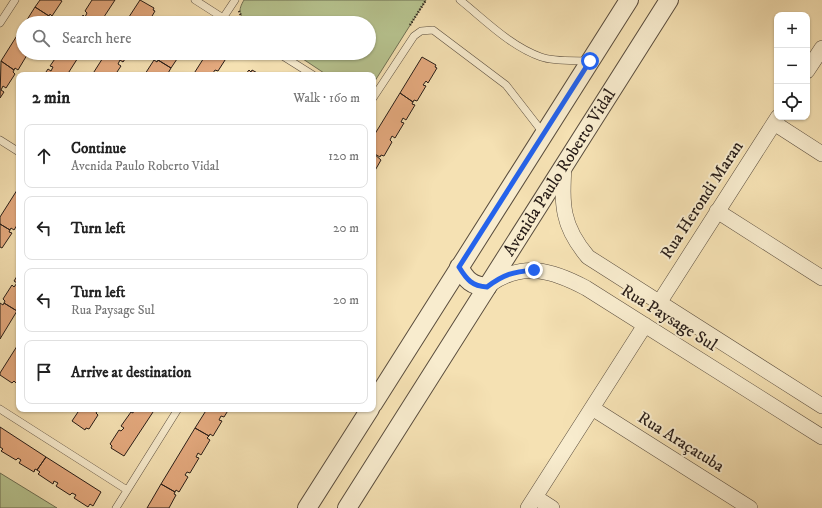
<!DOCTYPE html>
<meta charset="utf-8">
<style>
body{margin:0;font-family:"IM FELL DW Pica",serif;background:#f2f2f2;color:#222}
.controls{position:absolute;right:12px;top:12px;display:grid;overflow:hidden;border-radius:8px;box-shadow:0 1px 3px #0004}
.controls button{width:36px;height:36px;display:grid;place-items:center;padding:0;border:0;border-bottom:1px solid #e0e0e0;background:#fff;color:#222;font:20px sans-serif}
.stop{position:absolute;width:12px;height:12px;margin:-9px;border:3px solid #2563eb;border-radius:50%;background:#fff}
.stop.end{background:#2563eb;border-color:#fff;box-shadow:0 1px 4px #0008}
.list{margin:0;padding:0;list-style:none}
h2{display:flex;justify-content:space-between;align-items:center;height:52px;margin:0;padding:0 16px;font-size:17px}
h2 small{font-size:13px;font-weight:400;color:#767676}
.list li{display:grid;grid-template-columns:26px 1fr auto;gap:12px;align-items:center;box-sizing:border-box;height:64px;margin:0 8px 8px;padding:0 8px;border:1px solid #e0e0e0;border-radius:8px}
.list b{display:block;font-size:15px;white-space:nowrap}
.list p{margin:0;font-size:13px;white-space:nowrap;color:#767676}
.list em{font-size:13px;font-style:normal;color:#767676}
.icon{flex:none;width:22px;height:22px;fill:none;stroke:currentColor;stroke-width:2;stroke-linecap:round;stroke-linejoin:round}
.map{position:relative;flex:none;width:822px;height:508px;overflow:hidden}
.search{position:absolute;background:#fff;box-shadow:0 1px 3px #0004;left:16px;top:16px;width:360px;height:44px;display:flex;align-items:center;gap:10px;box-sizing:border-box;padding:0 14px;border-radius:22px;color:#767676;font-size:15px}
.panel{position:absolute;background:#fff;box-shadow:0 1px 3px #0004;left:16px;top:72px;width:360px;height:340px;border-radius:8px}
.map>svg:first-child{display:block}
.green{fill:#b7c490;stroke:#6f7054}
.building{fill:#e5aa7f;stroke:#271c17}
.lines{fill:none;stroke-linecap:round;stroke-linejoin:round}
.service-casing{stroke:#5a4d3e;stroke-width:8}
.minor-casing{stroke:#5a4d3e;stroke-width:16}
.tertiary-casing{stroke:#5a4d3e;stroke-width:20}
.path{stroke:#271c17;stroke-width:2.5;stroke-dasharray:1 2;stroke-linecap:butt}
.service{stroke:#f8ecce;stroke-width:7}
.minor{stroke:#f8ecce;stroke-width:15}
.tertiary{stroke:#f8ecce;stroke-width:18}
.route{stroke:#2563eb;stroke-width:5}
.labels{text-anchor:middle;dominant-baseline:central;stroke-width:4;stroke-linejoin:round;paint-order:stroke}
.street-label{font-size:17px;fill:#271c17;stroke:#f8ecce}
</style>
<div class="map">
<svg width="822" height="508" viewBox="0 0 822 508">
<rect width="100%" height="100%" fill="#f5e1b3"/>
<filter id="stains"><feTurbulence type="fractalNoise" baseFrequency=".005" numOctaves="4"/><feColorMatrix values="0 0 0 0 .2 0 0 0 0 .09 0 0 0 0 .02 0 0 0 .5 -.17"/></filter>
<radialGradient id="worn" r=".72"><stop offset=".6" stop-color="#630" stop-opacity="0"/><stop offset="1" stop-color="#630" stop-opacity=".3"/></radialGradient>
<path class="green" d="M244,0H426L373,84V75H327L294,53H369V23H249C238,16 238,10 244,0Z
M0,473L57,508H0Z"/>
<path class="building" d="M40,0H60L62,1L52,16L50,14L49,16L35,7Z
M92,0H115L100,23H78L83,15L85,17L87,13L85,11Z
M140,0L154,8L153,10L155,11L148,23H125Z
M35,7L49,16L47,17L50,19L47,23H25Z
M23,26V53L27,55L18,70L15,68L14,70L1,61Z
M59,53H81L67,75H44L48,69L51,71L53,67L50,66Z
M106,53H129L123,62L120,60L118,64L121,66L115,75H92Z
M158,53H181L171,68L158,60L159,58L156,56Z
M207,53H225L224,55L227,57L218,71L215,70L213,73L215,75H193Z
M422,57L436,65L435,67L437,68L428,83L426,81L423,85L426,86L417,101L414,100L413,102L400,93Z
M154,60L157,62L158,60L171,68L167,75L145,74Z
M1,61L14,70L13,72L15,74L6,88L3,86L1,90L4,92L0,98Z
M249,70L251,72L252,70L261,75H245Z
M400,93L413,102L412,104L415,105L406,120L403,118L401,122L404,123L395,138L392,136L390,140L392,142L384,156L381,155L380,157L373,153V137Z
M373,153L381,160L373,174Z
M19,187V222L14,230L11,228L10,230L0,224V217Z
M0,224L10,230L9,232L12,233L2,248L0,247Z
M19,273V309L17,311L4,303L5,301L3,299L12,285L14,287L17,283L14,281Z
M0,303L3,305L4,303L17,311L0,339Z
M19,343V378L16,383L14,381L12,383L0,375V373Z
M80,409H102L101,411L98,410L96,413L98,415L89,429L86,428L85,430L72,421Z
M134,409H155L124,456L111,448L112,446L110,444L119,430L121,431L124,428L121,426L131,412L133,413Z
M207,409H229L224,417L221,416L219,420L222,421L213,436L210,434L209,436L195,428Z
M0,427L46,457L37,470L35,469L34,472L19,463L21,460L18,458L16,460L1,451L3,449L0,447Z
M195,428L209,436L207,438L210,440L201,455L198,453L196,457L199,458L190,473L187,472L185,475L188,477L179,492L176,490L175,492L161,484Z
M46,457L101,492L93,506L90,504L88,507L74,498L76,495L72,493L70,495L56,486L58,483L54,481L53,484L38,474L40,472L37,470Z
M161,484L175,492L174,494L176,495L169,508H147Z"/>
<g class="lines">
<g class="service-casing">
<path id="service" d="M195,0L231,23
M460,0C485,20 510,46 541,57C555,62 575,60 590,61
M223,18L235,0
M0,23L15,0
M278,53L313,75
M373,98L414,36L421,31L433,30L506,85L544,134
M0,140L19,152
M0,409L127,490
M116,508L178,409"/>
</g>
<g class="minor-casing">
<path id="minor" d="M807,71L822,48
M774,123L822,154
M564,165C562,205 561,225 588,257L822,406
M717,211L822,278
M489,285C523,261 552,270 586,288L822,437
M659,303L778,117
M592,408L750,508
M535,497L552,508
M528,508L645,325"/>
</g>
<g class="tertiary-casing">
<g id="tertiary">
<path d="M459,267C466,280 472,286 487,287"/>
<path d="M373,404L629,0"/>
<path d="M307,508L370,409"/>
<path id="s1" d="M347,508L669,0"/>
</g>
</g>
<path class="path" d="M239,11L242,18L249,23
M410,25L426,0"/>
<use href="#service" class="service"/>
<use href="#minor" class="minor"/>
<use href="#tertiary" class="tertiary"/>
</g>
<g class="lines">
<path class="route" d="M534,270C513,272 504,274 487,287C472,286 467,280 459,267L590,61"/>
</g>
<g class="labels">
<g class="street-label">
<text stroke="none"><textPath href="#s1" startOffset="397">Avenida Paulo Roberto Vidal</textPath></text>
<text transform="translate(702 200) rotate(-57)">Rua Herondi Maran</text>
<text transform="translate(669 318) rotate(32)">Rua Paysage Sul</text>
<text transform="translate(681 442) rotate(32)">Rua Araçatuba</text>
</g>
</g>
<rect width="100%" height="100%" filter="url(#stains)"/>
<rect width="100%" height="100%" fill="url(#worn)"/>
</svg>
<div class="controls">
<button>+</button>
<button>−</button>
<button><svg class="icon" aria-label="locate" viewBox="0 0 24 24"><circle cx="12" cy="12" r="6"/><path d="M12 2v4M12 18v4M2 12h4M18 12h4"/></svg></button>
</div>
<div class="stop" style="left:590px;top:61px"></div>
<div class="stop end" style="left:534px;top:270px"></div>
<div class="search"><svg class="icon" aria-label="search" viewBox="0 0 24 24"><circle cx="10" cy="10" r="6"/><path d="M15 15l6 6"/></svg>Search here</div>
<section class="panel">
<h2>2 min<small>Walk · 160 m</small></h2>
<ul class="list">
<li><svg class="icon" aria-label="ahead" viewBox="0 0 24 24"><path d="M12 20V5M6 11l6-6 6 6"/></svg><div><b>Continue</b><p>Avenida Paulo Roberto Vidal</p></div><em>120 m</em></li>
<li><svg class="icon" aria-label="left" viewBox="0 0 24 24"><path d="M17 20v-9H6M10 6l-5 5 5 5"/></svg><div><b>Turn left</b></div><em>20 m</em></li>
<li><svg class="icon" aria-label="left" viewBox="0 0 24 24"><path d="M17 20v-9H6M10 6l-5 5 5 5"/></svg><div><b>Turn left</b><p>Rua Paysage Sul</p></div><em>20 m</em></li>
<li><svg class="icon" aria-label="arrive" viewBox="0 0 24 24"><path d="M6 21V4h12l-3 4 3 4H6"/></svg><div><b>Arrive at destination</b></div></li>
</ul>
</section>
</div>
